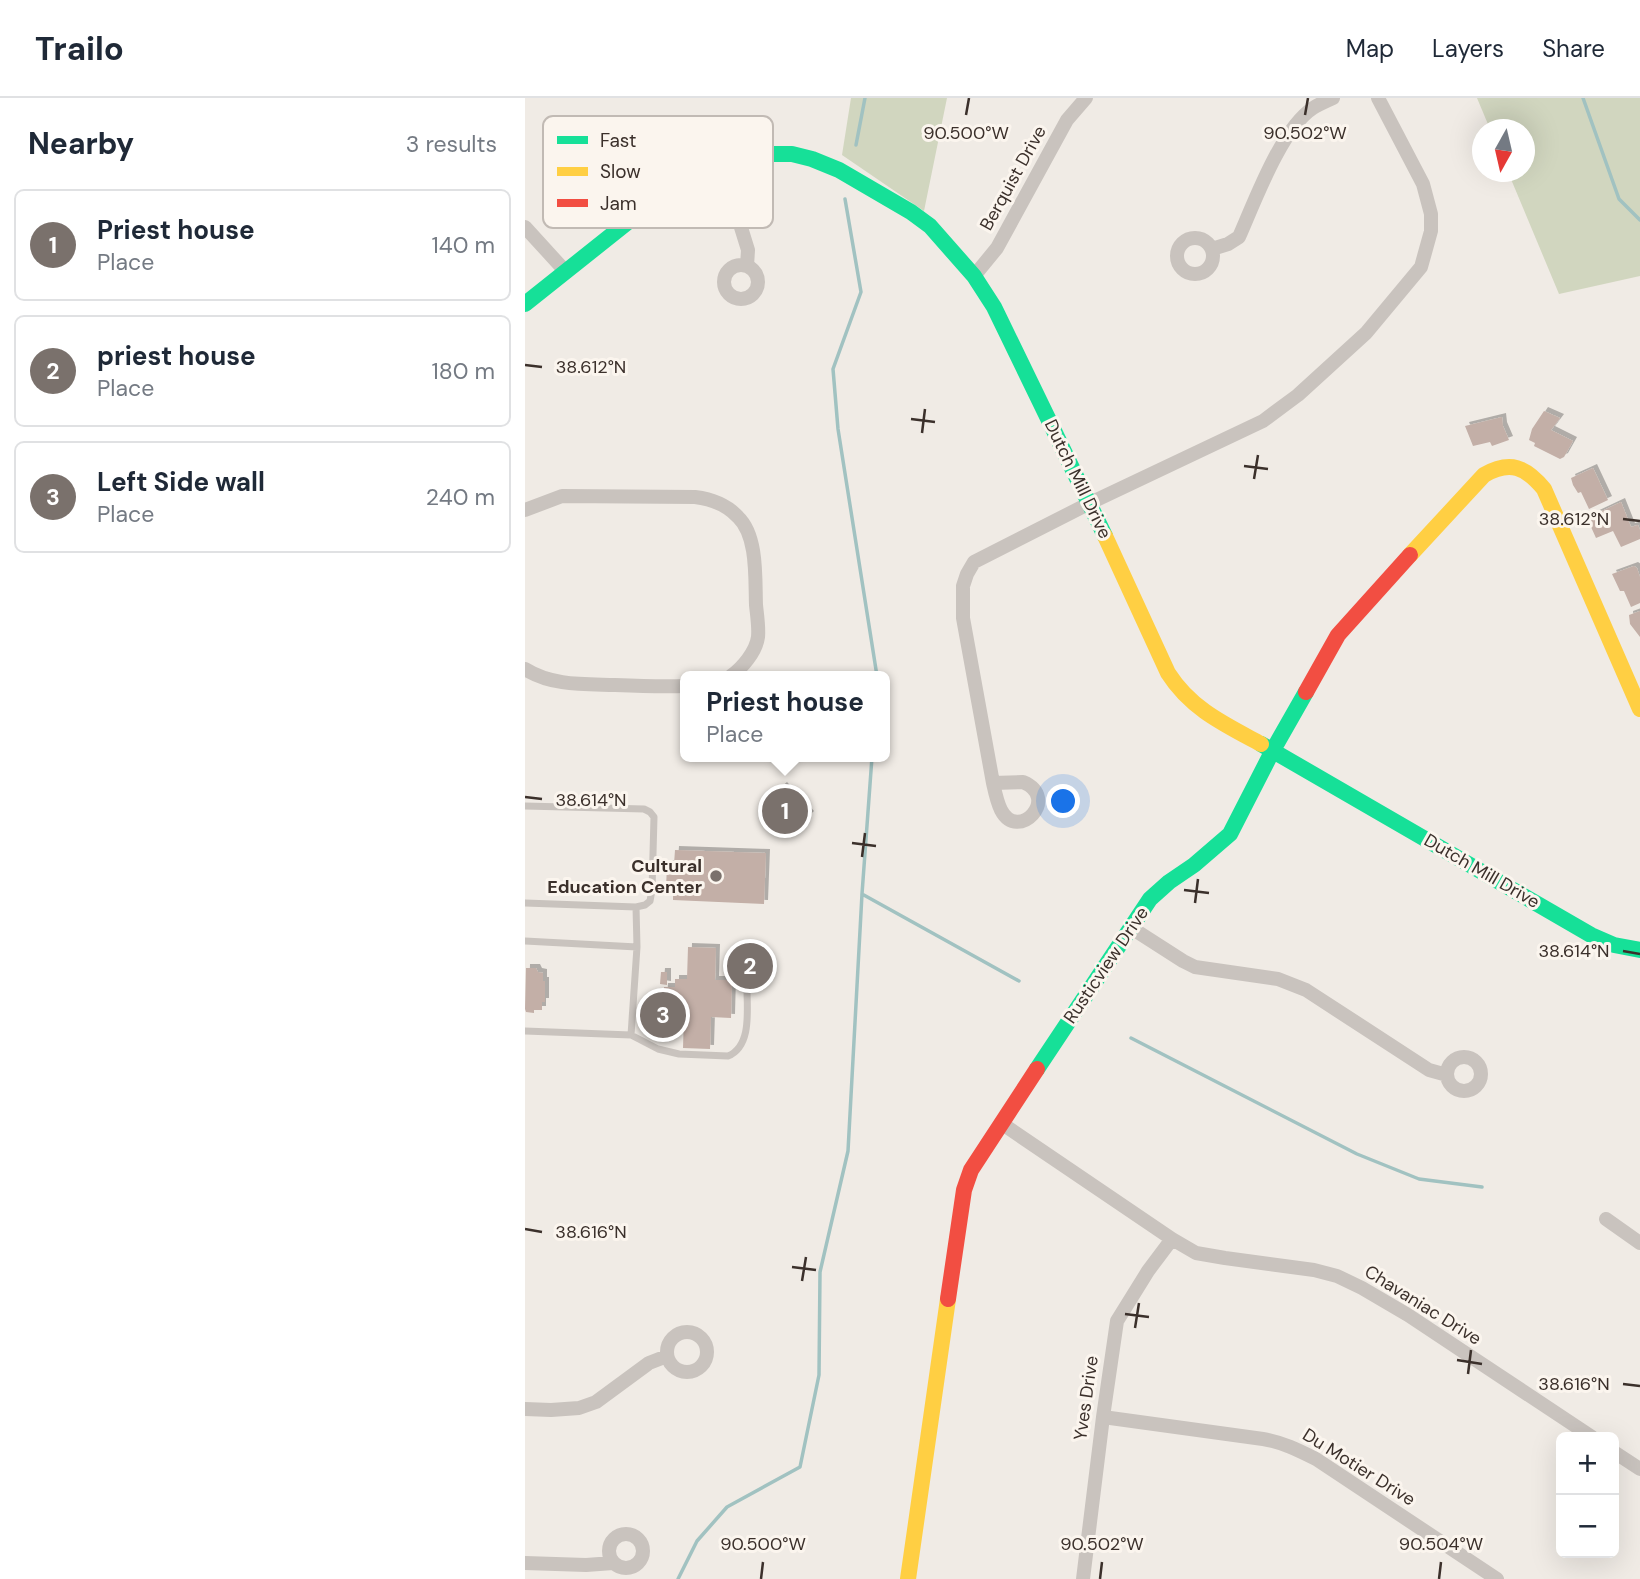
<!DOCTYPE html>
<meta charset="utf-8">
<style>
body{margin:0;font-family:"DM Sans",sans-serif;background:#f6f6f7;color:#1f2937}
.controls{position:absolute;right:21px;bottom:21px;display:grid;overflow:hidden;border-radius:10px;box-shadow:0 7px 28px #0002}
.controls button{width:63px;height:63px;display:grid;place-items:center;padding:0;border:0;border-bottom:2px solid #e0e1e3;background:#fff;color:#1f2937;font:35px sans-serif}
.compass{position:absolute;left:947px;top:21px;width:63px;height:63px;border-radius:50%;background:#fff;box-shadow:0 7px 28px #0002;rotate:188deg}
.you{position:absolute;left:539px;top:704px;width:24px;height:24px;margin:-18px;border:5px solid #fff;border-radius:50%;background:#1a73e8;box-shadow:0 0 0 10px #1a73e833}
.badge{display:grid;place-items:center;width:46px;height:46px;border-radius:50%;background:#7a716c;color:#fff;font-size:23px;font-weight:700}
.pin{position:absolute;translate:-50% -50%;border:4px solid #fff;box-shadow:0 2px 7px #0006}
.popup{position:absolute;left:155px;top:573px;width:210px;height:91px;box-sizing:border-box;display:grid;place-content:center;border-radius:10px;background:#fff;filter:drop-shadow(0 2px 5px #0005);font-size:23px;white-space:nowrap;color:#747a83}
.popup b{font-size:26px;color:#1f2937}
.popup::after{content:'';position:absolute;left:50%;top:100%;margin-left:-14px;border:14px solid transparent;border-top-color:#fff}
.list{margin:0;padding:0;list-style:none}
h2{display:flex;justify-content:space-between;align-items:center;height:91px;margin:0;padding:0 28px;font-size:30px}
h2 small{font-size:23px;font-weight:400;color:#747a83}
.list li{display:grid;grid-template-columns:46px 1fr auto;gap:21px;align-items:center;box-sizing:border-box;height:112px;margin:0 14px 14px;padding:0 14px;border:2px solid #e0e1e3;border-radius:10px}
.list b{display:block;font-size:26px;white-space:nowrap}
.list p{margin:0;font-size:23px;white-space:nowrap;color:#747a83}
.list em{font-size:23px;font-style:normal;color:#747a83}
.map{position:relative;flex:none;width:1115px;height:1481px;overflow:hidden}
header{display:flex;align-items:center;gap:42px;box-sizing:border-box;height:98px;padding:0 35px;background:#fff;border-bottom:2px solid #e0e1e3}
header strong{font-size:33px}
nav{display:flex;gap:38px;margin-inline-start:auto;font-size:24px}
main{display:flex}
aside{flex:1;background:#fff}
.map>svg:first-child{display:block}
.green{fill:#d1d6bf}
.lines{fill:none;stroke-linecap:round;stroke-linejoin:round}
.stream{stroke:#a1c2c1;stroke-width:3.5}
.building{fill:#c3afa7;filter:url(#shadow)}
.lane{stroke:#c9c3be;stroke-width:7}
.street{stroke:#c9c3be;stroke-width:14}
.fast{stroke:#16e098;stroke-width:16}
.slow{stroke:#ffcf43;stroke-width:16}
.jam{stroke:#f24e42;stroke-width:16}
.ticks{fill:none;stroke:#3b302b;stroke-width:2.5}
.poi-dot{fill:#7a716c;stroke:#fbf5ee;stroke-width:2.5}
.labels{text-anchor:middle;dominant-baseline:central;stroke-width:6;stroke-linejoin:round;paint-order:stroke}
.street-label{font-size:18px;fill:#3b302b;stroke:#fbf5ee}
.poi-label{font-size:18px;font-weight:bold;fill:#3b302b;stroke:#fbf5ee;text-anchor:end}
.key{fill:#fbf5ee;stroke:#c1bab4;stroke-width:2}
.key-label{font-size:19px;fill:#3b302b}
.ticks-label{font-size:18px;text-anchor:middle;fill:#3b302b;stroke:#fbf5ee;stroke-width:6;stroke-linejoin:round;paint-order:stroke}
</style>
<header>
<strong>Trailo</strong>
<nav><a>Map</a><a>Layers</a><a>Share</a></nav>
</header>
<main>
<aside>
<h2>Nearby<small>3 results</small></h2>
<ul class="list">
<li><span class="badge">1</span><div><b>Priest house</b><p>Place</p></div><em>140 m</em></li>
<li><span class="badge">2</span><div><b>priest house</b><p>Place</p></div><em>180 m</em></li>
<li><span class="badge">3</span><div><b>Left Side wall</b><p>Place</p></div><em>240 m</em></li>
</ul>
</aside>
<div class="map">
<svg width="1115" height="1481" viewBox="0 0 1115 1481">
<defs>
<filter id="shadow"><feDropShadow dx="4" dy="-4" stdDeviation="0" flood-color="#0004"/></filter>
</defs>
<rect width="100%" height="100%" fill="#f0ebe5"/>
<path class="green" d="M326,0H422L399,113L317,57Z
M952,0H1115V178L1034,196L983,74H1000V32L965,31Z"/>
<g class="lines">
<path class="stream" d="M1058,0L1094,101L1115,122
M331,47L340,0
M320,101L336,194L308,271L313,331L352,578
M337,796L494,883
M606,940L832,1056L894,1081L957,1089
M153,1481L172,1443L202,1409L275,1369L294,1277L295,1174L323,1053L337,796L347,659"/>
</g>
<path class="building" d="M1019,313L1035,320L1026,332L1048,343L1039,359L1035,361L1009,348L1010,345L1004,342L1007,331Z
M977,319L978,328L984,342L967,348L965,344L948,348L940,328Z
M1068,370L1083,402L1064,411L1056,394L1053,395L1048,387L1046,380Z
M1096,404L1106,429L1113,427L1115,432V441L1096,449L1088,433L1071,440L1062,420Z
M1109,468L1112,470L1115,479V505L1106,509L1099,493H1095L1087,476Z
M1115,513V539L1105,526L1104,517Z
M258,688L285,717L262,738L235,708Z
M150,752L241,755L239,806L148,802V791H141L142,766H149Z
M163,849L191,850L190,882H207L206,920L186,919L185,951L158,950L159,918L149,917L150,908H138L139,889H150V881H162Z
M211,852L241,854L240,884L210,883Z
M1,870H11L13,874L18,875V883H20V904H17V912H9V915L1,914L0,911Z
M136,874H142V887L135,886Z
M134,911L142,912L141,923H134Z
M145,926H156V937L145,936Z"/>
<g class="lines">
<path class="lane" d="M0,708L119,711L125,714L129,719L127,792L125,803L120,807L111,809L0,805
M111,809L112,849
M0,843L112,849L106,937L0,933
M106,937L133,951L154,956L203,958C227,948 222,912 222,891"/>
<path class="street" d="M196,65L223,152L222,168
M0,129L41,174
M652 158a18 18 0 1 1 36 0a18 18 0 1 1-36 0Z
M687,151L703,146L714,139C730,103 756,31 788,10C794,6 802,3 808,0
M199 184a17 17 0 1 1 34 0a17 17 0 1 1-34 0Z
M449,178L472,150L542,22L561,0
M0,412L37,398L170,399C186,401 202,407 213,419C233,438 230,481 231,507C232,517 234,529 233,539C231,554 217,570 206,578
M0,571C27,588 59,586 90,587C113,588 136,589 160,588
M498,684C536,700 493,745 476,712C472,704 470,694 468,685Z
M468,685L438,520V488L442,476L449,464L565,405L738,323L773,297L841,235L896,169L906,133V116L898,86L853,0
M605,829L658,863L670,869L753,881L781,892L904,972L922,977
M922 976a17 17 0 1 1 34 0a17 17 0 1 1-34 0Z
M476,1025L647,1141L671,1155L700,1160L789,1172L812,1178L837,1190L883,1217L1067,1339
M1081,1121L1115,1145
M142 1254a20 20 0 1 1 40 0a20 20 0 1 1-40 0Z
M0,1311L26,1312L54,1310L71,1304L124,1265L142,1258
M578,1319L738,1341C757,1344 773,1352 791,1361L972,1481
M1089,1354L1115,1371
M84 1453a17 17 0 1 1 34 0a17 17 0 1 1-34 0Z
M0,1465L61,1467L88,1465
M558,1481L578,1319L592,1223L623,1173L647,1141"/>
<path class="fast" d="M0,206L118,112L169,77L196,65L229,56H267L287,61L314,72L386,114L405,128L449,178L469,209L580,438
M736,646L1066,837L1089,847L1115,852
M512,971L625,801L644,784L669,767L705,736L748,652L781,594"/>
<path class="slow" d="M580,438L643,575C666,611 699,626 736,646
M885,457L959,377C985,362 1001,369 1019,391L1115,611
M383,1481L423,1201"/>
<path class="jam" d="M781,594L813,537L885,457
M423,1201L439,1092L446,1072L512,971"/>
</g>
<path class="ticks" d="M441,17L444,0M780,17L783,0M0,267L17,269M386,321L410,324M397,335L400,311M719,368L743,371M729,381L733,357M1098,421L1115,423M0,699L17,701M327,745L351,748M337,759L340,735M659,792L684,795M670,805L673,781M1098,853L1115,856M0,1131L17,1134M267,1169L291,1172M277,1183L281,1159M600,1216L624,1219M610,1230L614,1205M932,1262L957,1266M943,1276L946,1252M1098,1286L1115,1288M236,1481L238,1464M575,1481L577,1464M914,1481L916,1464"/>
<circle class="poi-dot" cx="191" cy="778" r="7"/>
<g class="labels">
<g class="street-label">
<text transform="translate(488 80) rotate(-61)">Berquist Drive</text>
<text transform="translate(553 381) rotate(64)">Dutch Mill Drive</text>
<text transform="translate(957 773) rotate(30)">Dutch Mill Drive</text>
<text transform="translate(581 867) rotate(-56)">Rusticview Drive</text>
<text transform="translate(898 1207) rotate(32)">Chavaniac Drive</text>
<text transform="translate(561 1300) rotate(-82)">Yves Drive</text>
<text transform="translate(834 1369) rotate(32)">Du Motier Drive</text>
</g>
<g class="poi-label">
<text x="177" y="768">Cultural<tspan x="177" dy="21">Education Center</tspan></text>
</g>
</g>
<rect x="18" y="18" width="230" height="112" rx="10" class="key"/>
<rect x="32" y="38" width="31" height="8" fill="#16e098"/>
<rect x="32" y="69" width="31" height="9" fill="#ffcf43"/>
<rect x="32" y="101" width="31" height="8" fill="#f24e42"/>
<g class="key-label">
<text x="75" y="49">Fast</text>
<text x="75" y="80">Slow</text>
<text x="75" y="112">Jam</text>
</g>
<g class="ticks-label">
<text x="441" y="41">90.500°W</text>
<text x="780" y="41">90.502°W</text>
<text x="66" y="275">38.612°N</text>
<text x="1049" y="427">38.612°N</text>
<text x="66" y="708">38.614°N</text>
<text x="1049" y="859">38.614°N</text>
<text x="66" y="1140">38.616°N</text>
<text x="1049" y="1292">38.616°N</text>
<text x="238" y="1452">90.500°W</text>
<text x="577" y="1452">90.502°W</text>
<text x="916" y="1452">90.504°W</text>
</g>
</svg>
<div class="controls">
<button>+</button>
<button>−</button>
</div>
<svg class="compass" viewBox="-18 -18 36 36"><path d="M0-13l5 13h-10z" fill="#e53935"/><path d="M0 13l5-13h-10z" fill="#747a83"/></svg>
<div class="you"></div>
<div class="pin badge" style="left:260px;top:713px">1</div>
<div class="popup"><b>Priest house</b>Place</div>
<div class="pin badge" style="left:225px;top:868px">2</div>
<div class="pin badge" style="left:138px;top:917px">3</div>
</div>
</main>
